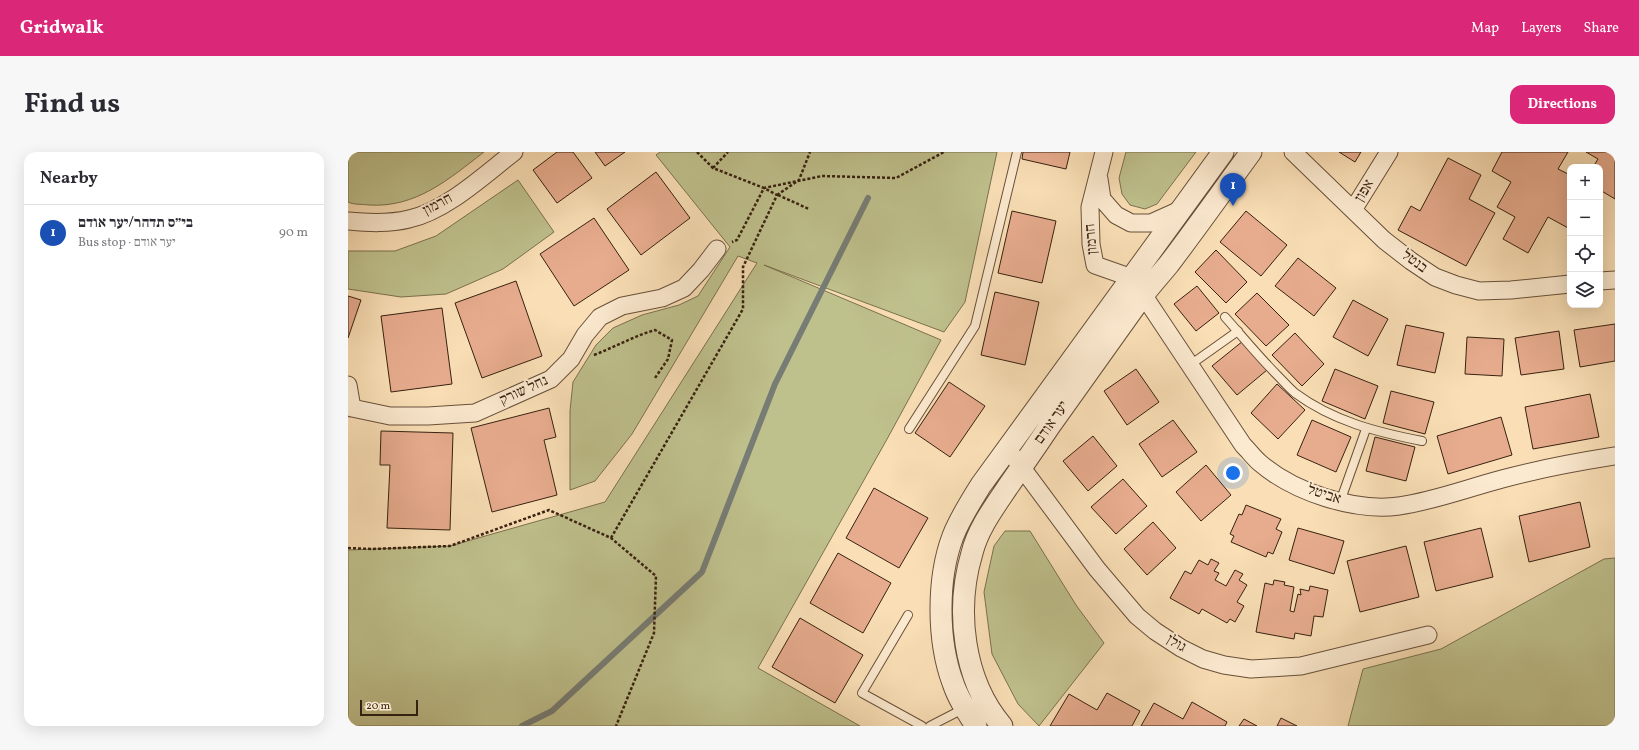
<!DOCTYPE html>
<meta charset="utf-8">
<style>
body{margin:0;font-family:Vollkorn,"Frank Ruhl Libre",serif;background:#f7f7f7;color:#2b2b33}
.controls{position:absolute;right:12px;top:12px;display:grid;overflow:hidden;border-radius:8px;box-shadow:0 4px 16px #0002}
.controls button{width:36px;height:36px;display:grid;place-items:center;padding:0;border:0;border-bottom:1px solid #e1e1e2;background:#fff;color:#2b2b33;font:20px sans-serif}
.scale{position:absolute;left:12px;bottom:10px;width:58px;box-sizing:border-box;padding-left:4px;border:2px solid #372110;border-top:0;font-size:11px;line-height:14px;white-space:nowrap;color:#372110;-webkit-text-stroke:3px #fcead0;paint-order:stroke}
.you{position:absolute;left:885px;top:321px;width:14px;height:14px;margin:-10px;border:3px solid #fff;border-radius:50%;background:#1a73e8;box-shadow:0 0 0 6px #1a73e833}
.badge{display:grid;place-items:center;width:26px;height:26px;border-radius:50%;background:#db2777;color:#fff;font-size:13px;font-weight:700}
.pin{position:absolute;translate:-50% -33px;filter:drop-shadow(0 1px 2px #0008)}
.pin::after{content:'';position:absolute;top:21px;width:14px;height:12px;background:inherit;clip-path:polygon(0 0,100% 0,50% 100%)}
.list{margin:0;padding:0;list-style:none}
h2{display:flex;justify-content:space-between;align-items:center;height:52px;margin:0;padding:0 16px;font-size:17px}
h2 small{font-size:13px;font-weight:400;color:#7c7c81}
.list li{display:grid;grid-template-columns:26px 1fr auto;gap:12px;align-items:center;box-sizing:border-box;height:56px;padding:0 16px;border-top:1px solid #e1e1e2}
.list b{display:block;font-size:15px;white-space:nowrap}
.list p{margin:0;font-size:13px;white-space:nowrap;color:#7c7c81}
.list em{font-size:13px;font-style:normal;color:#7c7c81}
.icon{flex:none;width:22px;height:22px;fill:none;stroke:currentColor;stroke-width:2;stroke-linecap:round;stroke-linejoin:round}
.map{position:relative;flex:none;width:1267px;height:574px;overflow:hidden;border-radius:12px}
header{display:flex;align-items:center;gap:24px;box-sizing:border-box;height:56px;padding:0 20px;background:#db2777;color:#fff}
header strong{font-size:19px}
nav{display:flex;gap:22px;margin-inline-start:auto;font-size:14px}
.intro{display:flex;align-items:center;justify-content:space-between;box-sizing:border-box;height:96px;padding:0 24px}
h1{margin:0;font-size:28px}
.button{padding:10px 18px;border-radius:12px;background:#db2777;color:#fff;font-size:14px;font-weight:700}
main{display:flex;gap:24px;padding:0 24px}
aside{flex:1;background:#fff;border-radius:12px;box-shadow:0 4px 16px #0002}
.map>svg:first-child{display:block}
.green{fill:#bfc18d;stroke:#7b714e}
.lines{fill:none;stroke-linecap:round;stroke-linejoin:round}
.stream{stroke:#777d75;stroke-width:6}
.building{fill:#e7ac8e;stroke:#372110}
.service-casing{stroke:#68503a;stroke-width:10}
.minor-casing{stroke:#68503a;stroke-width:19}
.tertiary-casing{stroke:#68503a;stroke-width:23}
.path{stroke:#372110;stroke-width:2.5;stroke-dasharray:3 2;stroke-linecap:butt}
.service{stroke:#fcead0;stroke-width:8}
.minor{stroke:#fcead0;stroke-width:17}
.tertiary{stroke:#fcead0;stroke-width:21}
.labels{text-anchor:middle;dominant-baseline:central;stroke-width:4;stroke-linejoin:round;paint-order:stroke}
.street-label{font-size:15px;fill:#372110;stroke:#fcead0}
</style>
<header>
<strong>Gridwalk</strong>
<nav><a>Map</a><a>Layers</a><a>Share</a></nav>
</header>
<div class="intro"><h1>Find us</h1><a class="button">Directions</a></div>
<main>
<aside>
<h2>Nearby<small></small></h2>
<ul class="list">
<li><span class="badge" style="background:#1a4fb4">1</span><div><b>בי״ס תדהר/יער אודם</b><p>Bus stop · יער אודם</p></div><em>90 m</em></li>
</ul>
</aside>
<div class="map">
<svg width="1267" height="574" viewBox="0 0 1267 574">
<rect width="100%" height="100%" fill="#fadfb6"/>
<filter id="stains"><feTurbulence type="fractalNoise" baseFrequency=".005" numOctaves="4"/><feColorMatrix values="0 0 0 0 .2 0 0 0 0 .09 0 0 0 0 .02 0 0 0 .5 -.17"/></filter>
<radialGradient id="worn" r=".72"><stop offset=".6" stop-color="#630" stop-opacity="0"/><stop offset="1" stop-color="#630" stop-opacity=".3"/></radialGradient>
<path class="green" d="M0,0H136C101,27 68,56 21,53C14,52 6,53 0,50Z
M312,0H649L617,150L596,180L416,113L593,188L538,289L410,516L512,574H0V398L102,394L257,350L409,111L390,104L284,282L247,329L222,338V259L225,230L248,193L265,176L294,163L331,153L350,144L382,95L308,3Z
M778,0H848L809,52L797,57L782,53L774,42L771,26Z
M170,28L206,80L155,117L98,142L53,145L0,137V99H47L88,84Z
M657,379H682L728,453L756,491L691,574L670,552L644,502L636,440L646,394Z
M1267,406V574H1000L1015,517L1093,497L1256,407Z"/>
<g class="lines">
<path class="stream" d="M174,574L204,559L354,420L427,232L520,46"/>
</g>
<path class="building" d="M209,0H225L244,26L209,51L185,18Z
M247,0H277L257,14Z
M675,0H722L718,17L674,7Z
M991,0H1013L1007,10Z
M1154,0H1220L1210,17L1222,23V77L1200,65L1180,101L1155,87L1167,65L1149,55L1163,30L1144,19Z
M1238,0H1267V47L1252,38V15H1245L1250,7Z
M1100,6L1133,23L1121,47L1147,61L1118,114L1050,78L1063,54L1072,59Z
M308,20L342,66L293,103L259,57Z
M664,59L708,69L694,131L650,121Z
M898,59L939,93L913,124L872,90Z
M246,66L281,118L226,154L192,102Z
M868,98L899,130L878,151L847,120Z
M950,106L988,136L966,164L927,134Z
M168,129L194,204L134,226L107,151Z
M849,134L871,161L848,179L826,152Z
M647,140L691,150L677,213L633,203Z
M909,141L941,173L918,194L887,162Z
M0,144L13,148L0,186Z
M1005,148L1040,167L1020,204L985,185Z
M94,156L104,232L43,240L33,164Z
M1267,172V209L1232,215L1226,178Z
M1058,173L1096,181L1087,221L1049,213Z
M1211,179L1216,217L1173,223L1167,186Z
M947,181L976,212L954,234L924,203Z
M1119,185L1156,187L1154,224L1117,222Z
M895,189L919,218L889,243L864,214Z
M788,217L811,250L779,273L756,239Z
M987,217L1030,234L1017,267L974,249Z
M601,230L637,254L602,305L567,281Z
M929,232L957,258L930,287L903,261Z
M1043,239L1086,250L1077,282L1035,271Z
M1242,242L1251,285L1185,297L1177,255Z
M201,256L208,285L196,288L209,343L144,360L123,276Z
M1153,265L1164,303L1100,322L1089,284Z
M825,268L849,300L814,325L791,292Z
M964,268L1003,285L988,320L949,303Z
M33,279L105,281L102,378L39,376L42,313H32Z
M745,284L769,314L740,339L715,309Z
M1027,285L1067,295L1058,329L1018,319Z
M858,313L883,343L853,369L828,340Z
M775,327L799,354L768,382L743,355Z
M526,336L580,366L551,416L498,386Z
M1232,350L1242,395L1181,410L1171,364Z
M898,353L933,367L928,377L934,380L925,402L920,400L918,405L883,390L886,384L882,382L891,362L894,363Z
M805,370L828,396L799,423L776,397Z
M950,376L996,389L986,422L941,408Z
M1133,376L1145,425L1088,439L1076,390Z
M1058,394L1071,445L1012,460L999,409Z
M490,401L543,431L515,481L462,451Z
M863,407L871,411L866,419L871,421L867,428L878,434L887,418L895,422L891,428L899,433L889,450L896,454L887,470L882,467L879,471L854,457L851,462L822,446L837,419L843,422L851,408L860,413Z
M926,428L937,430L936,433L946,435L942,459L946,460L950,442L953,443L952,437L961,439L962,434L980,438L975,465L966,464L963,484L947,481L946,487L908,480L917,431L925,433Z
M452,466L515,503L487,551L424,515Z
M759,541L792,559L784,574H702L721,542L749,558Z
M844,550L879,570L877,574H793L806,551L835,567Z
M933,566L949,574H929Z
M896,567L909,574H891Z"/>
<g class="lines">
<g class="service-casing">
<path id="service" d="M877,165C894,184 911,205 930,224C935,229 941,236 947,241C985,269 1028,280 1074,289
M842,213L890,179
M561,277L627,174L669,0
M992,350L1018,277
M560,463L514,541L574,574
M582,574L617,556"/>
</g>
<g class="minor-casing">
<path id="minor" d="M756,0L742,55L743,92L747,113L784,126L895,293C901,299 906,306 912,311C946,340 1006,360 1051,354C1086,349 1120,336 1154,327C1191,317 1229,310 1267,304
M945,0L1036,88L1063,109L1087,125L1108,133L1131,139L1163,138L1222,132
M751,27L754,47L768,63L783,71H803L832,58
M1005,58L1041,0
M0,69C21,71 41,72 61,67C98,59 136,23 166,0
M1252,129L1267,128
M0,233L4,256
M4,256L42,264H80L127,261L203,227L223,207L237,183L252,165L274,154L314,146L336,136L353,118L369,97
M666,305L749,417L789,464L807,479L833,496L855,507L876,513L903,517L953,514L1080,483"/>
</g>
<g class="tertiary-casing">
<path id="tertiary" d="M628,574C619,560 610,546 605,531C589,488 589,426 605,384C612,366 623,349 633,333L875,0
M654,574C615,528 607,458 624,401C630,377 645,357 659,336C673,316 687,296 701,275C732,232 762,189 793,146C802,134 812,123 821,112C849,75 876,37 903,0"/>
</g>
<path class="path" d="M349,0L365,16L416,36L389,88L384,90
M365,16L380,0
M429,43L451,28L462,0
M430,43L461,57
M246,203C267,195 286,184 307,178L324,188L320,207L307,226
M263,386L395,157V115L429,43L416,36L474,24L548,26L596,0
M0,396L24,397L102,394L201,358L263,386L308,424L306,481L268,574"/>
<use href="#service" class="service"/>
<use href="#minor" class="minor"/>
<use href="#tertiary" class="tertiary"/>
</g>
<g class="labels">
<g class="street-label">
<text transform="translate(1017 39) rotate(-59)">אפון</text>
<text transform="translate(90 53) rotate(-28)">חרמון</text>
<text transform="translate(744 87) rotate(-95)">חרמון</text>
<text transform="translate(1066 110) rotate(36)">בנטל</text>
<text transform="translate(176 239) rotate(-25)">נחל שורק</text>
<text transform="translate(704 271) rotate(-55)">יער אודם</text>
<text transform="translate(976 343) rotate(18)">אביטל</text>
<text transform="translate(828 492) rotate(31)">גולן</text>
</g>
</g>
<rect width="100%" height="100%" filter="url(#stains)"/>
<rect width="100%" height="100%" fill="url(#worn)"/>
</svg>
<div class="controls">
<button>+</button>
<button>−</button>
<button><svg class="icon" aria-label="locate" viewBox="0 0 24 24"><circle cx="12" cy="12" r="6"/><path d="M12 2v4M12 18v4M2 12h4M18 12h4"/></svg></button>
<button><svg class="icon" aria-label="layers" viewBox="0 0 24 24"><path d="M12 4l9 5-9 5-9-5zM3 14l9 5 9-5"/></svg></button>
</div>
<div class="scale">20 m</div>
<div class="you"></div>
<div class="pin badge" style="left:885px;top:54px;background:#1a4fb4">1</div>
</div>
</main>
